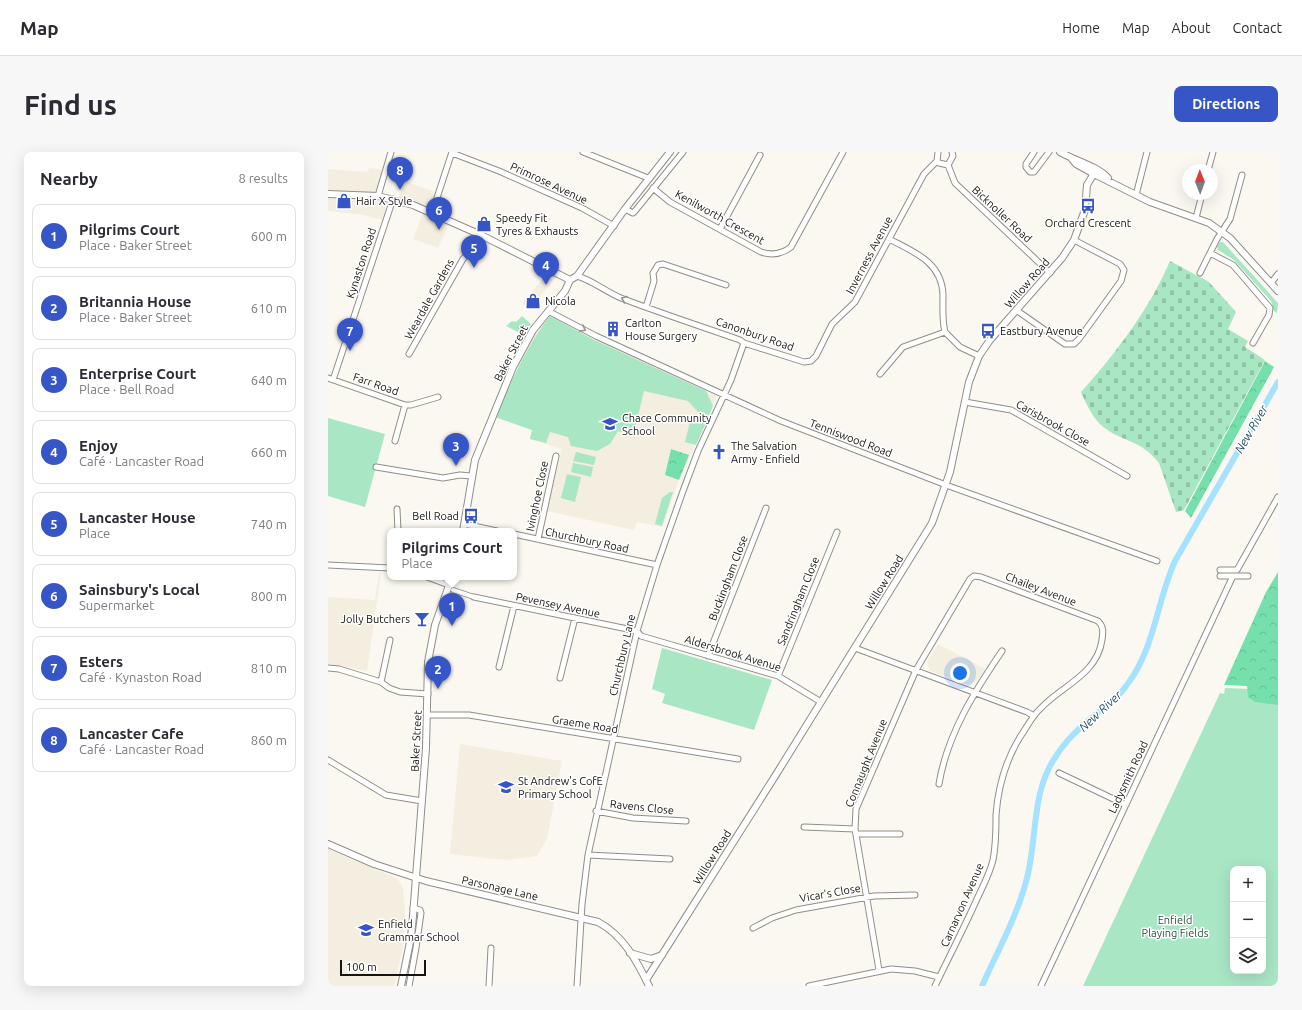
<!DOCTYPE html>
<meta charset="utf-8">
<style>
body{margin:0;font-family:Ubuntu,sans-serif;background:#f7f7f7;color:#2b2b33}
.controls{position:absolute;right:12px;bottom:12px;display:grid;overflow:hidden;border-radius:8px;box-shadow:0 4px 16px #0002}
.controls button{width:36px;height:36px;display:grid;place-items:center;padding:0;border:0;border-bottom:1px solid #e1e1e2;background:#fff;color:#2b2b33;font:20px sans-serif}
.compass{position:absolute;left:854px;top:12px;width:36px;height:36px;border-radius:50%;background:#fff;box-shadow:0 4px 16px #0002;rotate:359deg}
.scale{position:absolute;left:12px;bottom:10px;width:86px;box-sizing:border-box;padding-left:4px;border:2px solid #151412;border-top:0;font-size:11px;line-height:14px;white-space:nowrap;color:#151412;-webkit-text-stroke:3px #fff;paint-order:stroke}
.you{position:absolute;left:632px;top:521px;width:14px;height:14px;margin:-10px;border:3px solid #fff;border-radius:50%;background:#1a73e8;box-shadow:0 0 0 6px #1a73e833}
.badge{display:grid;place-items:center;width:26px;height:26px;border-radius:50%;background:#3656c7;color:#fff;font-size:13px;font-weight:700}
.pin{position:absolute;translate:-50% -33px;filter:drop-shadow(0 1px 2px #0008)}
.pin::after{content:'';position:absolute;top:21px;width:14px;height:12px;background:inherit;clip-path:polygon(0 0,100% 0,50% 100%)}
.popup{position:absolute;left:59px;top:376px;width:130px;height:52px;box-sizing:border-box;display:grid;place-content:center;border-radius:8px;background:#fff;filter:drop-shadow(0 1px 3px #0005);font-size:13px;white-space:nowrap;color:#7c7c81}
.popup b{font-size:15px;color:#2b2b33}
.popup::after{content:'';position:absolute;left:50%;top:100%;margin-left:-8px;border:8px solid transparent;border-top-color:#fff}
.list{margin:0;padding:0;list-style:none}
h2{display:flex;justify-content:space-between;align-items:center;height:52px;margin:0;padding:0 16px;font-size:17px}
h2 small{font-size:13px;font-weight:400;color:#7c7c81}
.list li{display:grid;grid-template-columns:26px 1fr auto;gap:12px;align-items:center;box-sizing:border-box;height:64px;margin:0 8px 8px;padding:0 8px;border:1px solid #e1e1e2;border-radius:8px}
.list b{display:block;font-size:15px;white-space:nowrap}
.list p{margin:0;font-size:13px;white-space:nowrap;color:#7c7c81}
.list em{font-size:13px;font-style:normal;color:#7c7c81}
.icon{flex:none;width:22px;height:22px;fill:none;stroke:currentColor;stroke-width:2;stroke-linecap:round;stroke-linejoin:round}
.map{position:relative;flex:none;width:950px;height:834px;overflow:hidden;border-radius:8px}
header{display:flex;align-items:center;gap:24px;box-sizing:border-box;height:56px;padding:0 20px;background:#fff;border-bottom:1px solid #e1e1e2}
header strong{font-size:19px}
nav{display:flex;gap:22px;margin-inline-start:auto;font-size:14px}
.intro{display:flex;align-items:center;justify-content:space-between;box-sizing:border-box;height:96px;padding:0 24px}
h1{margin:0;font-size:28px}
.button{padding:10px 18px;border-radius:8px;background:#3656c7;color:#fff;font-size:14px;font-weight:700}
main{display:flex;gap:24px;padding:0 24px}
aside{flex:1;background:#fff;border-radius:8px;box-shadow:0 4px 16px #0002}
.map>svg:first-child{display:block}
.built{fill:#f3eedf}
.green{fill:#a8e6c4;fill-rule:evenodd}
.forest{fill:url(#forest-crowns)}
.cemetery{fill:url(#cemetery-stones)}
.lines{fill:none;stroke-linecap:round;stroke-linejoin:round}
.canal{stroke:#a4e2ff;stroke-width:6}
.pedestrian-casing{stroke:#908e88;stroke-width:6}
.minor-casing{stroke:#908e88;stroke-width:7}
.tertiary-casing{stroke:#908e88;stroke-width:8}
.pedestrian{stroke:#fff;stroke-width:4}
.minor{stroke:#fff;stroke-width:5}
.tertiary{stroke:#fff;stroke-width:6}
.oneway{stroke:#969594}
.labels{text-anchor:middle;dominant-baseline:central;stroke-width:3;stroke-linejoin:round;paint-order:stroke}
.street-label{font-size:11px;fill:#151412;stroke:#fff}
.poi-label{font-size:11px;fill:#151412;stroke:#fff;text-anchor:start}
.park-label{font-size:11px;fill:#27533d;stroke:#fff}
.water-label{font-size:12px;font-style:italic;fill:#1d4e62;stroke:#fff}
</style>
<header>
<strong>Map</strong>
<nav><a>Home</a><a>Map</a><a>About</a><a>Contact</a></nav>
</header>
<div class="intro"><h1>Find us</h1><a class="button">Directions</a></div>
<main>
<aside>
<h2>Nearby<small>8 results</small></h2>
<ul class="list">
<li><span class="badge">1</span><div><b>Pilgrims Court</b><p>Place · Baker Street</p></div><em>600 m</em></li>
<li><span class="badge">2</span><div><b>Britannia House</b><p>Place · Baker Street</p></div><em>610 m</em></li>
<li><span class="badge">3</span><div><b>Enterprise Court</b><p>Place · Bell Road</p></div><em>640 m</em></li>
<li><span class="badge">4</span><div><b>Enjoy</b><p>Café · Lancaster Road</p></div><em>660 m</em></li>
<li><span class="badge">5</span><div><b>Lancaster House</b><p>Place</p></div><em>740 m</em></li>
<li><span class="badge">6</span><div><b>Sainsbury's Local</b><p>Supermarket</p></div><em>800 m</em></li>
<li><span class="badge">7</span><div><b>Esters</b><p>Café · Kynaston Road</p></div><em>810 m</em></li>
<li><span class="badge">8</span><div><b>Lancaster Cafe</b><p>Café · Lancaster Road</p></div><em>860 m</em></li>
</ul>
</aside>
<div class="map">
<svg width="950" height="834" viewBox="0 0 950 834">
<defs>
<pattern id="forest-crowns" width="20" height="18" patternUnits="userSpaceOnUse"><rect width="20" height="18" fill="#76e0ac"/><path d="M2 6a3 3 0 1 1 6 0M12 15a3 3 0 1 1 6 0" fill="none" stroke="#65bf93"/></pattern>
<pattern id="cemetery-stones" width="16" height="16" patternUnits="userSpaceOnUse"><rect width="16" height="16" fill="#a8e6c4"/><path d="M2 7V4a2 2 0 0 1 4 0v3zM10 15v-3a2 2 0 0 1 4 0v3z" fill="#90c4a7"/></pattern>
</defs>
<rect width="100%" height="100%" fill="#fbf8f1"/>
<path class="built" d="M41,16L55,18L46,46L60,49L54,68L36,63L0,59V17L40,20Z
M77,29L115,43L109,61L70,47Z
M95,61L122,70L110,96L85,87Z
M218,123L225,129L201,157L194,151Z
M221,161L389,244L351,328L334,375L309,370L306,378L219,359L234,297L202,287L204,278L167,265L208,178Z
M51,421H53L39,519L0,512V445L47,448Z
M610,492L657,517L648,530L639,532L602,519L599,510Z
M132,592L234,609L219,687L209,704L178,708L122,702Z
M0,697L70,727L75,736L77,760L75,796L66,834H0Z"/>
<path class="green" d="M892,90H895L950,151L949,161L946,159L943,149L906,108L890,98L889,94Z
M194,164L203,172L194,182L178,174L184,169L188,170Z
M222,164L266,188L378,239L385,254L381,264L370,260L360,249L316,239L305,284L290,279L282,292L269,299L243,294L240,285L222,280L218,291L202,287L204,278L167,265C183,230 198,195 222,164Z
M0,266L57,282L37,355L0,344Z
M363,266L378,271L368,293L357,290Z
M248,300L268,305L266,313L245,309Z
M245,311L265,315L263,325L243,320Z
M239,322L253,325L247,350L233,346Z
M342,340H345L334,374L327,372L334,346Z
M334,496L444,528L426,578L334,551L337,542L324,537Z
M897,536L950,538V834H755L892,541L896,542ZM905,717H935V819H905Z"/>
<path class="forest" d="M937,209L946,215L863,366L857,359Z
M343,297L361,303L351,328L337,323Z
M950,420V553L927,550L920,545L919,534L896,533L938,440Z"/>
<path class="cemetery" d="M842,109L881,130L908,160L900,177L920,189L917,195L937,208L856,358L848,360L831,311C812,286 791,290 772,272C763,263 758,251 753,240C788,201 821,158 842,109Z"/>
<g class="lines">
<path class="canal" d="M654,834C670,798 691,761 700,722C708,687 705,648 721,616C731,596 749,577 767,563C780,553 792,544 801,530C827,494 829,449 847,409L950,230"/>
<g class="pedestrian-casing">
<path id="pedestrian" d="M125,438L146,445"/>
</g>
<g class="minor-casing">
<path id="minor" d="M255,0L320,26
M610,0L609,9L611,11L620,13L625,4L624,0
M706,0L698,12V15L702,20H706L721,0
M124,1L171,19L254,56L286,74
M620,13L627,31L722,121
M880,18L885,0
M914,23L902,67L889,87L882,101L905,113L942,156L941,163L925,191
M325,36L342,50L433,100C445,104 454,102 463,95L515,0
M808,43L819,0
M50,44L63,0
M297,57L305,61L307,59L355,0
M104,61L124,0
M868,66L874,42
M392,77L432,3
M561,87C586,100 614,110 615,143C615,155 614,169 617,180L632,195L651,204
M872,121L882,101
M249,124C264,128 278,140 293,146C332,161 372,174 412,188L416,191L476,210L483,209L488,204L504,172L527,150L596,22L609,9
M943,131L950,122
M318,155L326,129L325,121L330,113L335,112L398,133
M688,158L737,192H746L751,187L793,129L796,118L792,112L746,88
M220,159L268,184L453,269L618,333L829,409
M81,202L135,107L149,91L153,83
M552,222L575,195L617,180
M0,226L77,253L67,289
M5,228L65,47
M637,250L683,258L799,324
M77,253H83L110,245
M48,315L115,326L132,323L143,324
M69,357L70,379
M136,372L169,379
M186,382L329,413
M210,387L228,304
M0,413L62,416
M892,418H909L950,345
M892,424H920
M99,425L121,433
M146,445L309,479L313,484L450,524L493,550
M527,496L699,560L706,564
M380,504L438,356
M171,515L186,454
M0,516L11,517L53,530L61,536L72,540L100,542
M450,524L509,380
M232,526L247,466
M53,530L62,488
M100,563H141L410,607
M0,608L58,643L94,649
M731,621L798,653
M611,632C619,583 646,540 674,499
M268,659L305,666L358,669
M476,675L527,677
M528,682H572
M260,703L342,707
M425,776L444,766L468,758L546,744L587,743
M551,818L527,677L528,657L588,518L642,427L646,424L653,425L770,469C776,475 775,480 774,488C769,523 733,534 713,556C704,564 699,575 692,585C678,608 670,636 668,663C668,678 668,693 665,708C662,721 655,734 649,747C636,776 621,805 607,834
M81,834L88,796L93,761L92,758L85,756
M161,834L163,796
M249,834L254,752L260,703L309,479L329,413L355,339L370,299L403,228L416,191
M481,834L563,817L587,819L611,825
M713,834L905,424"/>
</g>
<g class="tertiary-casing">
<path id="tertiary" d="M732,0C747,9 768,13 780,26
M744,7L748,12L766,22L822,50L881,71L902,86L950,139
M0,42L50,44L85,53L153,83L242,128
M135,379L147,308L185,215L205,178L237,139L242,128L249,124L297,57L342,0
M0,692L46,712L98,729L270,770C295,783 309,809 321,834
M302,801L323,807L334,803
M318,828L449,621L604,371L622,320L641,230L651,204L662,188L734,106L746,88L757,58L759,33L768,18
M73,834L83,785L85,764L98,596L100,510L107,473L124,425"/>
</g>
<use href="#pedestrian" class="pedestrian"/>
<use href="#minor" class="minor"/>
<use href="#tertiary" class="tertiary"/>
</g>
<defs><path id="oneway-chevron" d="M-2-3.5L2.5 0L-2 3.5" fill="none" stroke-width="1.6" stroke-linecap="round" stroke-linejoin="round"/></defs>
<g class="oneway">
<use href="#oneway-chevron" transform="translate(296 147) rotate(-158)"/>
<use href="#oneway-chevron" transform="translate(255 177) rotate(28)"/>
</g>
<defs>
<g id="shop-bare" transform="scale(1.2)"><path d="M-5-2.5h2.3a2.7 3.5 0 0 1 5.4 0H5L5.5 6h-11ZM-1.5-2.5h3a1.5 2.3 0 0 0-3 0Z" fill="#3656c7" stroke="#fff" stroke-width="2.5" paint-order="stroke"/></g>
<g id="bus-bare" transform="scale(1.2)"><path d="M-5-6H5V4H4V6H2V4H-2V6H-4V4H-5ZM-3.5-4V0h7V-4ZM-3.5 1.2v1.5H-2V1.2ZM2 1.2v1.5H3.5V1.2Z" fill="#3656c7" stroke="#fff" stroke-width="2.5" paint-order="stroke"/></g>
<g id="building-bare" transform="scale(1.2)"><path d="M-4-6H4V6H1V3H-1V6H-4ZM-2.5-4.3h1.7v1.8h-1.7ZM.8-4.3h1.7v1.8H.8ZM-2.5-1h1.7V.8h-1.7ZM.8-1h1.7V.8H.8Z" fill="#3656c7" stroke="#fff" stroke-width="2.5" paint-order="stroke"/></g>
<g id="school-bare" transform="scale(1.2)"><path d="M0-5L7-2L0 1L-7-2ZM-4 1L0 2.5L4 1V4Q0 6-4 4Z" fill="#3656c7" stroke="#fff" stroke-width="2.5" paint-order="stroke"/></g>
<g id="church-bare" transform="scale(1.2)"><path d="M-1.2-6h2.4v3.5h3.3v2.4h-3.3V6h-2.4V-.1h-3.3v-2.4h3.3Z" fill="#3656c7" stroke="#fff" stroke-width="2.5" paint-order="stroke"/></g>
<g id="bar-bare" transform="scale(1.2)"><path d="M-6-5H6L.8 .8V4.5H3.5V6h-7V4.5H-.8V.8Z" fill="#3656c7" stroke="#fff" stroke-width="2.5" paint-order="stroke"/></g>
</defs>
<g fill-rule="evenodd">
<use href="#shop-bare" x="16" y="49"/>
<use href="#bus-bare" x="760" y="54"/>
<use href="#shop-bare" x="156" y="72"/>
<use href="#shop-bare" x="205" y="149"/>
<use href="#building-bare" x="285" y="177"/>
<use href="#bus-bare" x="660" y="179"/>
<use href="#school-bare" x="282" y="272"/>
<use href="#church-bare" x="391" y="300"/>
<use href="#bus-bare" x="143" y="364"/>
<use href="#bar-bare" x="94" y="467"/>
<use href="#school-bare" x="178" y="635"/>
<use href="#school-bare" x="38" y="778"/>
</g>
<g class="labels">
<g class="street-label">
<text transform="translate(221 31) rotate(25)">Primrose Avenue</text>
<text transform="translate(674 62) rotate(43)">Bicknoller Road</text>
<text transform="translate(392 65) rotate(29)">Kenilworth Crescent</text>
<text transform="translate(541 103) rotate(-62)">Inverness Avenue</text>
<text transform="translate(33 111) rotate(-72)">Kynaston Road</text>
<text transform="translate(699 131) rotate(-49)">Willow Road</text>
<text transform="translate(101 147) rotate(-61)">Weardale Gardens</text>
<text transform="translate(427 182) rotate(19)">Canonbury Road</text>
<text transform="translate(183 201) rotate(-63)">Baker Street</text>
<text transform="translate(48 232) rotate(19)">Farr Road</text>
<text transform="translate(725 271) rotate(29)">Carisbrook Close</text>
<text transform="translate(523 286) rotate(21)">Tenniswood Road</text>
<text transform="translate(209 344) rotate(-78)">Ivinghoe Close</text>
<text transform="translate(259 388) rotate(12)">Churchbury Road</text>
<text transform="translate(400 426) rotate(-69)">Buckingham Close</text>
<text transform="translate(556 430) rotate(-58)">Willow Road</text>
<text transform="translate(713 437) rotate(21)">Chailey Avenue</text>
<text transform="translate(470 449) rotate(-68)">Sandringham Close</text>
<text transform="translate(230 453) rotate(12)">Pevensey Avenue</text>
<text transform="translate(405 501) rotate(17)">Aldersbrook Avenue</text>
<text transform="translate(294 503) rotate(-77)">Churchbury Lane</text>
<text transform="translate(257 572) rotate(9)">Graeme Road</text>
<text transform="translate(88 589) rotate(-87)">Baker Street</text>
<text transform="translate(538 611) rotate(-68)">Connaught Avenue</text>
<text transform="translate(800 625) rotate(-65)">Ladysmith Road</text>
<text transform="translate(314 655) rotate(6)">Ravens Close</text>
<text transform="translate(384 705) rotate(-58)">Willow Road</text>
<text transform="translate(172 736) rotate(13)">Parsonage Lane</text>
<text transform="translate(502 741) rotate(-10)">Vicar's Close</text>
<text transform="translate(634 753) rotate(-66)">Carnarvon Avenue</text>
</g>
<g class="poi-label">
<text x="28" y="49">Hair X Style</text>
<text x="168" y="66">Speedy Fit<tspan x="168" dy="13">Tyres &amp; Exhausts</tspan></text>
<text x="760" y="71" text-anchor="middle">Orchard Crescent</text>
<text x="217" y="149">Nicola</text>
<text x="297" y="171">Carlton<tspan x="297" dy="13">House Surgery</tspan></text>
<text x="672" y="179">Eastbury Avenue</text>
<text x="294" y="266">Chace Community<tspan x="294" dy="13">School</tspan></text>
<text x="403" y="294">The Salvation<tspan x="403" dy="13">Army - Enfield</tspan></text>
<text x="131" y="364" text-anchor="end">Bell Road</text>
<text x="82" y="467" text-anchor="end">Jolly Butchers</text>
<text x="190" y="629">St Andrew's CofE<tspan x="190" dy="13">Primary School</tspan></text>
<text x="50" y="772">Enfield<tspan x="50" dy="13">Grammar School</tspan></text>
</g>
<g class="park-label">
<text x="847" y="768">Enfield<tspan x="847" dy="13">Playing Fields</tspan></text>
</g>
<g class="water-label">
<text transform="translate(923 277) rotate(-60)">New River</text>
<text transform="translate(772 559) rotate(-43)">New River</text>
</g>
</g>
</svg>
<div class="controls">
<button>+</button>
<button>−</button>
<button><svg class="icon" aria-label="layers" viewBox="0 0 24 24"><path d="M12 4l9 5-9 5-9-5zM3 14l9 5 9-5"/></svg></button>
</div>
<svg class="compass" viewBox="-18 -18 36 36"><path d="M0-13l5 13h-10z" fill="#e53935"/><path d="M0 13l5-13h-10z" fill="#7c7c81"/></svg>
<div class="scale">100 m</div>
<div class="you"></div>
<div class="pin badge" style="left:124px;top:474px">1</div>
<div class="popup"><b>Pilgrims Court</b>Place</div>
<div class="pin badge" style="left:110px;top:537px">2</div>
<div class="pin badge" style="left:128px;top:314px">3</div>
<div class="pin badge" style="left:218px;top:133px">4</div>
<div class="pin badge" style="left:146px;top:116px">5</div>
<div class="pin badge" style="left:111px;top:78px">6</div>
<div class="pin badge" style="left:22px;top:199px">7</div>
<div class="pin badge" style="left:72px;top:38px">8</div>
</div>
</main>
